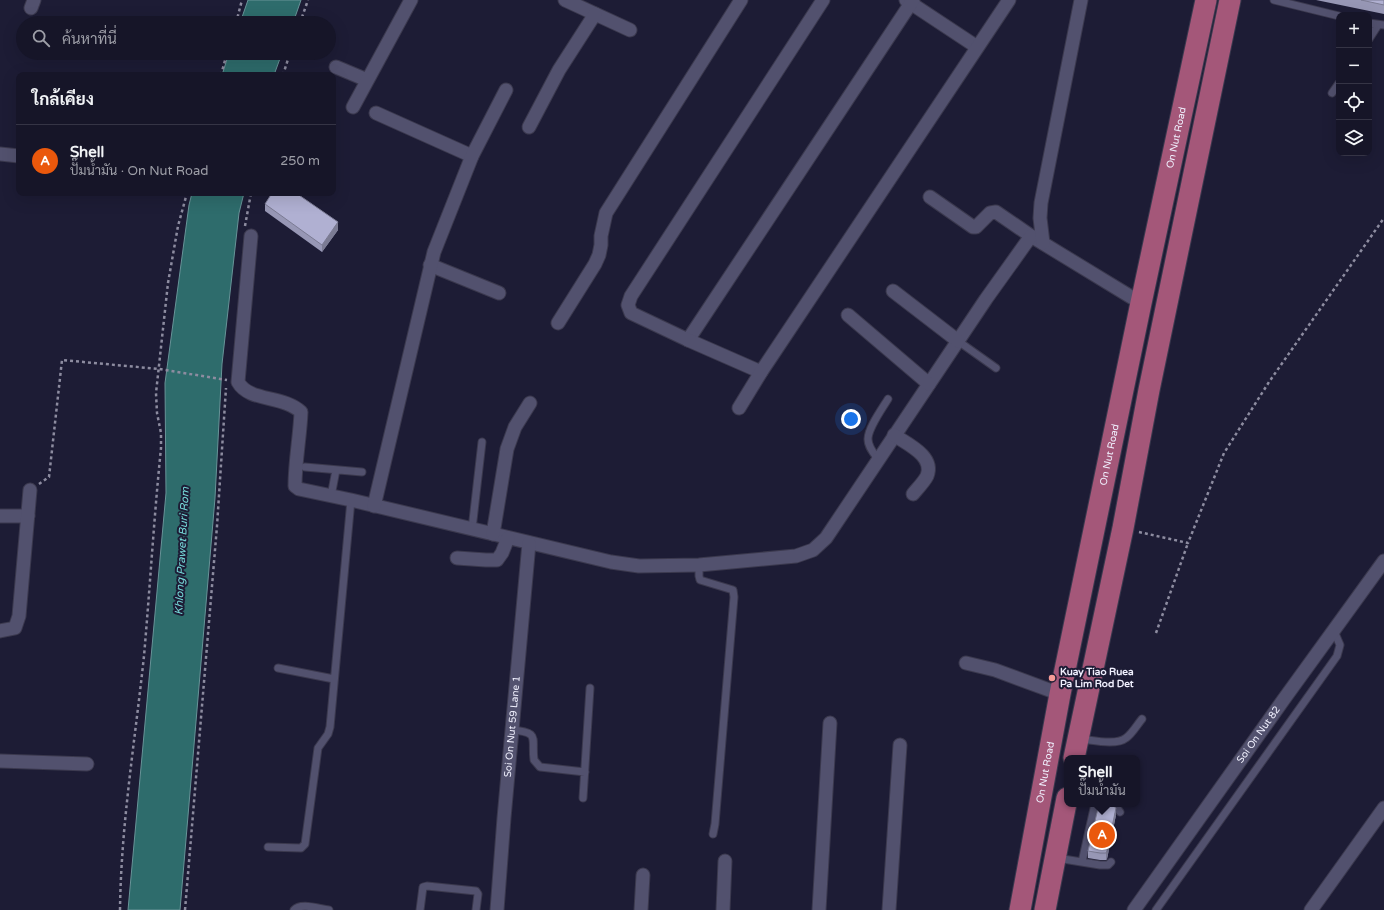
<!DOCTYPE html>
<html lang="th">
<meta charset="utf-8">
<style>
body{margin:0;font-family:"Varela Round",Sarabun,sans-serif;background:#1f1e30;color:#f1f3f6}
.controls{position:absolute;right:12px;top:12px;display:grid;overflow:hidden;border-radius:8px;box-shadow:0 4px 16px #0002}
.controls button{width:36px;height:36px;display:grid;place-items:center;padding:0;border:0;border-bottom:1px solid #353445;background:#161528;color:#f1f3f6;font:20px sans-serif}
.you{position:absolute;left:851px;top:419px;width:14px;height:14px;margin:-10px;border:3px solid #fff;border-radius:50%;background:#1a73e8;box-shadow:0 0 0 6px #1a73e833}
.badge{display:grid;place-items:center;width:26px;height:26px;border-radius:50%;background:#ea580c;color:#fff;font-size:13px;font-weight:700}
.pin{position:absolute;translate:-50% -50%;border:2px solid #fff;box-shadow:0 1px 4px #0006}
.popup{position:absolute;left:1064px;top:755px;width:76px;height:52px;box-sizing:border-box;display:grid;place-content:center;border-radius:8px;background:#161528;filter:drop-shadow(0 1px 3px #0005);font-size:13px;white-space:nowrap;color:#9e9fa8}
.popup b{font-size:15px;color:#f1f3f6}
.popup::after{content:'';position:absolute;left:50%;top:100%;margin-left:-8px;border:8px solid transparent;border-top-color:#161528}
.list{margin:0;padding:0;list-style:none}
h2{display:flex;justify-content:space-between;align-items:center;height:52px;margin:0;padding:0 16px;font-size:17px}
h2 small{font-size:13px;font-weight:400;color:#9e9fa8}
.list li{display:grid;grid-template-columns:26px 1fr auto;gap:12px;align-items:center;box-sizing:border-box;height:72px;padding:0 16px;border-top:1px solid #353445}
.list b{display:block;font-size:15px;white-space:nowrap}
.list p{margin:0;font-size:13px;white-space:nowrap;color:#9e9fa8}
.list em{font-size:13px;font-style:normal;color:#9e9fa8}
.icon{flex:none;width:22px;height:22px;fill:none;stroke:currentColor;stroke-width:2;stroke-linecap:round;stroke-linejoin:round}
.map{position:relative;flex:none;width:1384px;height:910px;overflow:hidden}
.search{position:absolute;background:#161528;box-shadow:0 4px 16px #0002;left:16px;top:16px;width:320px;height:44px;display:flex;align-items:center;gap:10px;box-sizing:border-box;padding:0 14px;border-radius:22px;color:#9e9fa8;font-size:15px}
.panel{position:absolute;background:#161528;box-shadow:0 4px 16px #0002;left:16px;top:72px;width:320px;height:124px;border-radius:8px}
.map>svg:first-child{display:block}
.water{fill:#2e6c6c;stroke:#689498}
.lines{fill:none;stroke-linecap:round;stroke-linejoin:round}
.service-casing{stroke:#3b394e;stroke-width:9}
.minor-casing{stroke:#3b394e;stroke-width:15}
.primary-casing{stroke:#3b394e;stroke-width:23}
.path{stroke:#8d8ca0;stroke-width:2.5;stroke-dasharray:3 3;stroke-linecap:butt}
.service{stroke:#52516e;stroke-width:7}
.minor{stroke:#52516e;stroke-width:13}
.primary{stroke:#a45779;stroke-width:21}
.wall{fill:#9797b5}
.shaded-wall{fill:#7b7b93}
.building{fill:#b0b0d2;stroke:#7b7b93}
.poi-dot{fill:#f59b97;stroke:#1d1c35;stroke-width:1.5}
.labels{text-anchor:middle;dominant-baseline:central;stroke-width:4;stroke-linejoin:round;paint-order:stroke}
.street-label{font-size:10px;fill:#f0f0fe;stroke:#1d1c35}
.poi-label{font-size:10px;font-weight:bold;fill:#f0f0fe;stroke:#1d1c35;text-anchor:start}
.water-label{font-size:11px;font-style:italic;fill:#77dada;stroke:#1d1c35}
</style>
<div class="map">
<svg width="1384" height="910" viewBox="0 0 1384 910">
<rect width="100%" height="100%" fill="#1d1c35"/>
<path class="water" d="M248,0H301L293,23H240Z
M229,53H282L274,75H222Z
M192,193H244L239,213L222,364L215,498L180,910H128L166,493L165,383L189,205Z"/>
<g class="lines">
<g class="service-casing">
<path id="service" d="M1274,0L1339,16
M1369,23L1384,25
M1369,39L1378,25
M1332,93L1339,83
M958,341L996,368
M878,459C874,454 868,447 868,439C868,428 882,409 888,399
M305,467L362,472
M331,496L336,470
M472,529L482,442
M699,565V576L700,580L733,590L734,597L715,824L713,834
M278,668L334,679
M511,730C541,732 531,738 534,760L540,767L585,772
M1080,739C1092,740 1116,746 1126,738C1132,734 1137,725 1142,719
M583,798L590,688
M1109,804L1117,808L1120,812
M268,847L301,848L305,844L318,748L328,734L330,727L351,500
M1057,858L1100,865H1108L1111,862
M1082,862L1095,804
M294,910C301,902 319,909 329,910
M420,910L423,887L427,886L476,891L478,894L476,910
M1156,910L1337,656L1340,645L1334,631"/>
</g>
<g class="minor-casing">
<g id="minor">
<path d="M565,0L630,30"/>
<path d="M906,0L977,47"/>
<path d="M31,8L34,0"/>
<path d="M336,67L367,80"/>
<path d="M353,107L411,0"/>
<path d="M376,113L472,156"/>
<path d="M529,127L559,70L595,14"/>
<path d="M0,154L19,156"/>
<path d="M930,197L973,227H976L990,213L996,212L1031,236L1141,303"/>
<path d="M251,236L238,382C249,402 283,395 301,412C300,437 295,461 295,486L299,489L351,500L611,562L639,566L699,565L796,556L813,550L826,538L986,299L1031,236"/>
<path d="M1043,243L1040,218L1041,203L1081,0"/>
<path d="M430,265L499,293"/>
<path d="M893,291L958,341"/>
<path d="M848,315L929,384"/>
<path d="M558,323L595,264L599,255L601,245V236L606,213L741,0"/>
<path d="M688,340L913,0"/>
<path d="M761,372L688,340L631,313L628,305L631,296L823,0"/>
<path d="M739,408L761,372L1009,0"/>
<path d="M894,435C907,444 935,456 927,476C924,482 917,489 913,494"/>
<path d="M374,506L434,252L472,156L506,90"/>
<path d="M0,516H28"/>
<path d="M493,534L507,449L515,427L530,403"/>
<path d="M457,558L486,560H497L502,553L508,538"/>
<path d="M0,631L15,628L19,616L30,490"/>
<path d="M966,663L995,670L1060,694"/>
<path d="M0,761L87,764"/>
<path id="s1" d="M497,910L504,818L529,543"/>
<path d="M641,910L643,875"/>
<path d="M723,910L725,861"/>
<path d="M819,910L830,723"/>
<path d="M889,910L900,745"/>
<path id="s2" d="M1134,910L1284,699L1384,561"/>
<path d="M1311,910L1384,808"/>
</g>
</g>
<g class="primary-casing">
<g id="primary">
<path d="M1074,758L1123,528L1149,390L1230,0"/>
<path id="s3" d="M1020,910L1060,694L1141,303L1206,0"/>
<path d="M1045,910L1067,798"/>
</g>
</g>
<path class="path" d="M236,23L242,0
M300,23L308,0
M221,75L227,53
M283,75L290,53
M245,226L251,193
M39,484L49,477L62,360L159,369L227,380
M1139,532L1188,543L1224,453L1269,382L1384,218
M1156,633L1188,543
M120,910C121,825 135,741 144,656C150,587 154,517 161,448V433L157,413L156,393L168,283L178,226L187,193
M185,910L217,526L226,388"/>
<use href="#service" class="service"/>
<use href="#minor" class="minor"/>
<use href="#primary" class="primary"/>
</g>
<path class="wall" d="M1316,0H1384V14Z
M265,204L338,230L322,252L265,211Z
M1116,815L1107,859L1106,860H1100L1088,858V851Z"/>
<path class="shaded-wall" d="M338,222V230L322,252V245Z
M1116,808V815L1107,859L1106,860V853Z"/>
<path class="building" d="M1361,0H1384V5Z
M272,193H296L338,222L322,245L265,204Z
M1099,804H1111L1116,808L1107,851L1106,853H1100L1088,851Z"/>
<circle class="poi-dot" cx="1052" cy="678" r="4"/>
<g class="labels">
<g class="street-label">
<text stroke="none"><textPath href="#s3" startOffset="788">On Nut Road</textPath></text>
<text stroke="none"><textPath href="#s3" startOffset="464">On Nut Road</textPath></text>
<text stroke="none"><textPath href="#s1" startOffset="184">Soi On Nut 59 Lane 1</textPath></text>
<text stroke="none"><textPath href="#s2" startOffset="215">Soi On Nut 82</textPath></text>
<text stroke="none"><textPath href="#s3" startOffset="140">On Nut Road</textPath></text>
</g>
<g class="poi-label">
<text x="1060" y="672">Kuay Tiao Ruea<tspan x="1060" dy="12">Pa Lim Rod Det</tspan></text>
</g>
<g class="water-label">
<text transform="translate(182 551) rotate(-87)">Khlong Prawet Buri Rom</text>
</g>
</g>
</svg>
<div class="controls">
<button>+</button>
<button>−</button>
<button><svg class="icon" aria-label="locate" viewBox="0 0 24 24"><circle cx="12" cy="12" r="6"/><path d="M12 2v4M12 18v4M2 12h4M18 12h4"/></svg></button>
<button><svg class="icon" aria-label="layers" viewBox="0 0 24 24"><path d="M12 4l9 5-9 5-9-5zM3 14l9 5 9-5"/></svg></button>
</div>
<div class="you"></div>
<div class="pin badge" style="left:1102px;top:835px">A</div>
<div class="popup"><b>Shell</b>ปั๊มน้ำมัน</div>
<div class="search"><svg class="icon" aria-label="search" viewBox="0 0 24 24"><circle cx="10" cy="10" r="6"/><path d="M15 15l6 6"/></svg>ค้นหาที่นี่</div>
<section class="panel">
<h2>ใกล้เคียง<small></small></h2>
<ul class="list">
<li><span class="badge">A</span><div><b>Shell</b><p>ปั๊มน้ำมัน · On Nut Road</p></div><em>250 m</em></li>
</ul>
</section>
</div>
